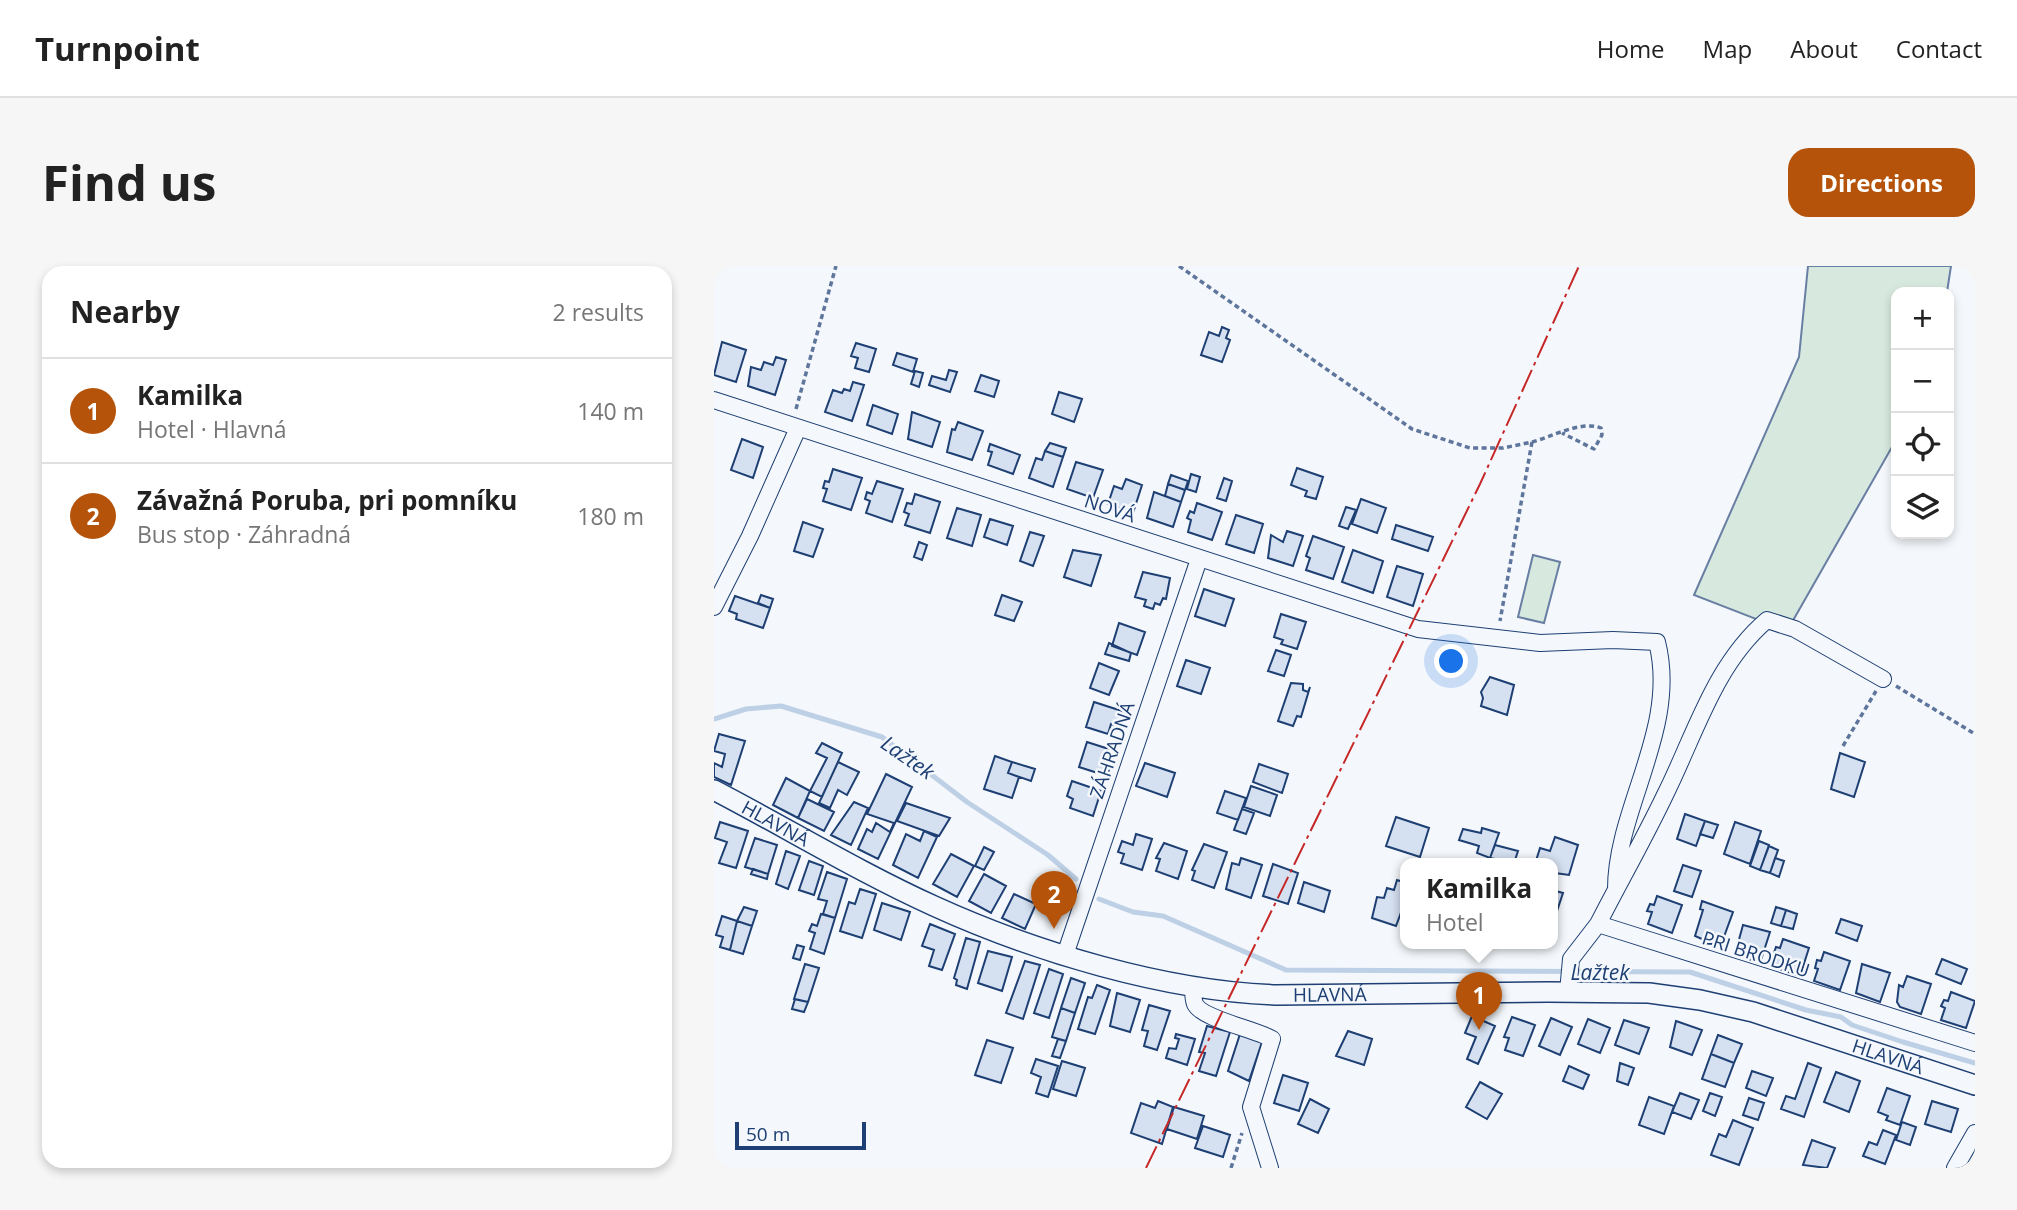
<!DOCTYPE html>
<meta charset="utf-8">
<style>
body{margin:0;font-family:"Open Sans",sans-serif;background:#f6f6f6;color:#222}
.controls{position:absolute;right:21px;top:21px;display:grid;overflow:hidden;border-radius:14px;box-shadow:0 4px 10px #0003}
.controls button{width:63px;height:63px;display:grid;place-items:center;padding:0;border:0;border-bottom:2px solid #e0e0e0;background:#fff;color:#222;font:35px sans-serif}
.scale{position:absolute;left:21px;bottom:18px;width:131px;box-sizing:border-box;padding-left:7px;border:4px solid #1d3f73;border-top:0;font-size:19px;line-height:24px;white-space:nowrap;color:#1d3f73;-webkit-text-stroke:5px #f4f7fb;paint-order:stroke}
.you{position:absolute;left:738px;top:396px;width:24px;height:24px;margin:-18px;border:5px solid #fff;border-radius:50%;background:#1a73e8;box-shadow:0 0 0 10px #1a73e833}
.badge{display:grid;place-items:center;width:46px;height:46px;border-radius:50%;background:#b45309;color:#fff;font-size:23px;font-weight:700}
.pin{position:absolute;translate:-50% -58px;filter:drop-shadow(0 2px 4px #0008)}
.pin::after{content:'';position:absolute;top:37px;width:24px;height:21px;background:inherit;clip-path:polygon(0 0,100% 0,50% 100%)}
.popup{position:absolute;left:686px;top:592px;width:158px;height:91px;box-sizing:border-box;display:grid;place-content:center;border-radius:14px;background:#fff;filter:drop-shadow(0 2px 5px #0005);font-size:23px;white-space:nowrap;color:#767676}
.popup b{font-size:26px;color:#222}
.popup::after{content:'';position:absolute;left:50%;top:100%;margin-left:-14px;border:14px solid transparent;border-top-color:#fff}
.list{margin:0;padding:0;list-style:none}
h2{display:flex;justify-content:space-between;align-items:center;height:91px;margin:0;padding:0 28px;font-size:30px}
h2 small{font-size:23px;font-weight:400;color:#767676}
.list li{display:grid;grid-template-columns:46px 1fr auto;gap:21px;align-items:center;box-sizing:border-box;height:105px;padding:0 28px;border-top:2px solid #e0e0e0}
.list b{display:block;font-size:26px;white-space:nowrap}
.list p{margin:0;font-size:23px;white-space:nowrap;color:#767676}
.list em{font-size:23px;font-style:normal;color:#767676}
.icon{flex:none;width:38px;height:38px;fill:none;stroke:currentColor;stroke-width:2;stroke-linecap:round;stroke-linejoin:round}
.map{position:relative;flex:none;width:1261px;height:902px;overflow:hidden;border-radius:21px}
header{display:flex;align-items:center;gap:42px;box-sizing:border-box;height:98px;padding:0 35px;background:#fff;border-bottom:2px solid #e0e0e0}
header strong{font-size:33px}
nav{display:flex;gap:38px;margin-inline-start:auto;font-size:24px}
.intro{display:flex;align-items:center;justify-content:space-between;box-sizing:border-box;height:168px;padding:0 42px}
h1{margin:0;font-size:49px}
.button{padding:18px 32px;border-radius:21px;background:#b45309;color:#fff;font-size:24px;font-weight:700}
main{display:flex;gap:42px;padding:0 42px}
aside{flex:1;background:#fff;border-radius:21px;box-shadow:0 4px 10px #0003}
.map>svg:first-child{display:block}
.green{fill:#d7e8df;stroke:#687fa3;stroke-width:2}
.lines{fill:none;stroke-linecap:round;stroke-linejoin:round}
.stream{stroke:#bed0e5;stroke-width:5}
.building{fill:#d5e0f0;stroke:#1d3f73;stroke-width:2}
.minor-casing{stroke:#1d3f73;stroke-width:18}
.tertiary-casing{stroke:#1d3f73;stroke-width:22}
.path{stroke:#5e769c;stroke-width:3.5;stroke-dasharray:5 3.5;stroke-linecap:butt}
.minor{stroke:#f4f7fb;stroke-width:16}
.tertiary{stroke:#f4f7fb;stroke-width:19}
.power{stroke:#c62828;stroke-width:2;stroke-dasharray:24 5 3.5 5;stroke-linecap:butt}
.labels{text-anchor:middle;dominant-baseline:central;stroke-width:5;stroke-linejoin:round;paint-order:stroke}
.street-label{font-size:19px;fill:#1d3f73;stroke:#f4f7fb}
.water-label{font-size:21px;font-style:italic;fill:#1d3f73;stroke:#f4f7fb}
</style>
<header>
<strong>Turnpoint</strong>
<nav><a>Home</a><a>Map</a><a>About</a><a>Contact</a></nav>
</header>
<div class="intro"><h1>Find us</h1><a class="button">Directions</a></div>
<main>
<aside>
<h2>Nearby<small>2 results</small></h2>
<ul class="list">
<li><span class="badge">1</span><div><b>Kamilka</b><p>Hotel · Hlavná</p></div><em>140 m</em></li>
<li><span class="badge">2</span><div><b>Závažná Poruba, pri pomníku</b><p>Bus stop · Záhradná</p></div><em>180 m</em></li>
</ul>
</aside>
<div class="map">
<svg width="1261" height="902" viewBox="0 0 1261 902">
<rect width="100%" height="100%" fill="#f4f7fb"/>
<path class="green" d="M1094,0H1237L1233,26H1182V174L1073,365L980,329L1085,91Z
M819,289L846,296L830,357L804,351Z"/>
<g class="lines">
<path class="stream" d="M0,453L32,443L67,440L168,471L253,536L334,589L362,613
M385,633L419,646L449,650L572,704L976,706L1092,744L1127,751L1138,759L1189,776L1261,797"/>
</g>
<path class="building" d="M508,61L515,64L512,72L516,74L508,96L487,89L495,66L505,70Z
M8,76L32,84L22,116L0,109Z
M142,77L162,83L155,106L141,102L144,92L137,90Z
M183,87L203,93L199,106L179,99Z
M62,91L72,94L61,129L34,120L37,101L47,104L50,96L59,99Z
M235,104L243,106L236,126L215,119L218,110L232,114Z
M201,105L209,107L205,121L197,118Z
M267,109L285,115L280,131L261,125Z
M139,116L150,119L138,155L111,146L119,124L128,127L130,123L136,125Z
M345,126L368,133L360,156L338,148Z
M159,139L184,148L178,168L153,159Z
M198,146L226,156L218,181L194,173Z
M244,156L269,165L258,194L233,186L238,163L241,164Z
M28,173L49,181L39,212L17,204Z
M336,177L352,182L349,191L331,185Z
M276,178L306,189L299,208L274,199L278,186L274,185Z
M331,185L349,191L339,221L315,212L322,192L328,194Z
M362,196L389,204L379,232L353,223Z
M583,202L609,211L602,233L591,230L593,225L577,219Z
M119,203L148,212L137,244L109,235L113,223L109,222L111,215L115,216Z
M477,208L486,211L482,226L473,223Z
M457,209L474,215L471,224L454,218Z
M510,212L518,215L512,235L503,232Z
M412,213L428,219L419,247L394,238L400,220L408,223Z
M163,215L189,223L178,256L152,247L156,235L151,233L153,226L158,228Z
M454,218L471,224L467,236L451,230Z
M440,226L467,236L459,261L433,252Z
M201,228L226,236L216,267L191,259L195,248L190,246L193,237L198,238Z
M647,233L672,242L663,267L638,258Z
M483,237L508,246L498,274L474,266L477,254L473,252L476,245L480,247Z
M632,241L642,244L634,263L625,260Z
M243,242L267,249L258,280L233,272Z
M522,249L549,258L540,287L512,278Z
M276,253L299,260L293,279L270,271Z
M89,256L109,263L99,291L80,285Z
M682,259L719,271L714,285L678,273Z
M573,265L589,270L579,300L554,292L557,269L569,276Z
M316,266L330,270L319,300L306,295Z
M599,270L630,281L619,313L592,304L596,292L592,290Z
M205,276L213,279L208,294L200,291Z
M359,284L387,289L377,320L350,311Z
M639,284L669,295L659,327L628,316Z
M683,300L709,308L699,340L673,331Z
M429,306L456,312L452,333L449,332L446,339L441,337L439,343L430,340L432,334L421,331Z
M490,323L520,333L511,360L481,350Z
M47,329L59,333L56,342L44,337Z
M288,329L308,336L300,355L281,349Z
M21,330L56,342L49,362L22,353L23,348L15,345Z
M567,348L592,356L583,383L567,378L569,374L560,371Z
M405,357L431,366L423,389L398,380Z
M395,377L417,387L415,395L391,388Z
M562,384L577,389L570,410L554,405Z
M472,394L496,402L487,428L463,420Z
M385,397L405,405L395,429L376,422Z
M776,411L800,419L793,449L767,440L769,432L767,426Z
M577,417L589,418V424L594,426L596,421L587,451L583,450L579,460L564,455Z
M380,436L411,446L406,461L397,458L394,468L372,461Z
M5,468L31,475L17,519L0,511V497L8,501L11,488L0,485Z
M373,476L401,485L393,510L365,501Z
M108,477L128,487L108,531L96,525L113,492L102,487Z
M1126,487L1151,496L1140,531L1117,523Z
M281,490L298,496L294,507L305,511L298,532L270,523Z
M124,496L145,506L133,529L124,524L116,542L105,537Z
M298,496L321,503L317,515L294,507Z
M431,497L461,507L453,531L422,520Z
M545,498L574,508L568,527L539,516Z
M172,508L198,521L164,593L144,583L153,563L158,566L162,557L176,566L180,557L153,548Z
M72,512L96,525L84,552L59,539Z
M358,515L387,525L379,550L356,542L359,533L353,530Z
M537,520L563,529L556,550L530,541Z
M511,525L532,532L524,554L503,547Z
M93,533L120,546L110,565L84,552Z
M140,536L154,542L137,579L117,569Z
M192,537L236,552L225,570L183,555Z
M528,543L540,547L532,568L520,564Z
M971,548L991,555L982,580L963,573Z
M682,551L715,562L706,591L672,580Z
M991,555L1004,559L999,572L986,568Z
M6,556L34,565L22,602L5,597L13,576L1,572Z
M1021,556L1047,565L1036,598L1010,588Z
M768,562L785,567L776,592L763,587L765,580L745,574L749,563L767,567Z
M210,565L223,571L204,612L179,599L192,568L206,575Z
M422,568L438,573L428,604L407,597L410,588L404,586L408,575L419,579Z
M841,571L864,579L855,609L841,607L838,598H821L826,582L836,585Z
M41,572L63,579L54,608L31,601Z
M1045,575L1055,579L1046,604L1036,600Z
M450,577L473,585L464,613L442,605L446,593L442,592Z
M490,578L513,586L500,622L478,614L481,605L478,604Z
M781,579L804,585L800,597L776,592Z
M1055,580L1064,584L1056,607L1046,604Z
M270,581L280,586L270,604L261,600Z
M72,585L86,590L74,623L62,618Z
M237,588L260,600L243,631L219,618Z
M527,592L548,599L537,632L512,623L518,597L525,599Z
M1061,592L1070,595L1065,611L1056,607Z
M95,595L109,600L100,629L85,624Z
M559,598L584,607L574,638L549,630Z
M969,599L987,605L978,631L960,625Z
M39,603L54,608L53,613L37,608Z
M113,606L133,613L121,652L109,648L113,635L104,633Z
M270,608L292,620L277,647L255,635Z
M683,614L692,617V633L682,660L658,652L663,631L670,632L673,622L680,624Z
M590,616L616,625L610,646L584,637Z
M146,623L162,628L148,672L126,665L135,636L141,638Z
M838,624L849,627L838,660Z
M300,628L322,638L311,663L288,652Z
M943,630L968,639L958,667L934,658L938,646L933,645L936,638L940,639Z
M988,635L1019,646L1007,679L989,677L988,673L981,670L989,644L986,643Z
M168,637L196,646L187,674L160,664Z
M30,641L43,645L38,660L23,655Z
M1062,641L1072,644L1067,660L1057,657Z
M1072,644L1083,648L1079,663L1067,660Z
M107,648L121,652L110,688L96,683L101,667L95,665L98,658L103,660Z
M8,650L23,655L16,684L6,681L9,671L2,669Z
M1127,653L1148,660L1143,675L1122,667Z
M23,655L38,660L29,688L16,684Z
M216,658L241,668L228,704L215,700L220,684L208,680Z
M1029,659L1056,666L1046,697L1021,688Z
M252,672L266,676L253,723L242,719L243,714L240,712Z
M1069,673L1095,682L1086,710L1060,701L1064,689L1060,687L1062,681L1066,682Z
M83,679L90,681L86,694L79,692Z
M274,685L298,691L288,725L264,717Z
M1110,686L1136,695L1126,724L1100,715L1104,703L1101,702L1103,694L1107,695Z
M1228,693L1253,703L1247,718L1222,708Z
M311,695L326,699L309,753L292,747Z
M91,698L105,702L94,736L80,733Z
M1148,698L1176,707L1166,736L1142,727Z
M335,703L349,708L335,752L320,747Z
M1193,710L1217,718L1207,748L1186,741L1183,736L1185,719L1189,721Z
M357,712L371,717L361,747L347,742Z
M383,719L396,724L381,768L364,763L374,731L378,732Z
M1237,726L1261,735L1252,762L1227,754L1231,742L1227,740L1230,734L1234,735Z
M403,727L426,734L416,766L396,760Z
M81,733L94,736L90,746L78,743Z
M435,739L456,745L443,784L430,780L434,765L428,764Z
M347,742L361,747L352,775L338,771Z
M758,750L781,760L764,798L753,793L762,771L751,767Z
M798,751L821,759L809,790L791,784L795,772L790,771Z
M837,752L858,761L846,789L825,780Z
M874,753L896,762L886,787L864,778Z
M910,754L935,762L925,788L901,779Z
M962,755L988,764L978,789L956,781Z
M493,760L516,766L502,810L485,805L491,787L485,786Z
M634,765L658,773L650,799L622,790Z
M462,768L481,773L473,799L452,792L455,782L462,783L465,773L461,772Z
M526,768L548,776L535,815L514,805Z
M1004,769L1028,778L1020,797L997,788Z
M344,773L352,775L346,792L338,790Z
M273,774L299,782L287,817L261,809Z
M997,788L1020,797L1011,821L988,813Z
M322,793L344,800L334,831L322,827L327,811L317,807Z
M348,795L371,802L362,830L339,823Z
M906,797L920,802L914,819L903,815Z
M1094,797L1107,802L1090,851L1067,843L1072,830L1081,833Z
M855,800L875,809L869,823L849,815Z
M1038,805L1059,812L1052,830L1032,822Z
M1122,806L1146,815L1135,846L1110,836Z
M569,809L594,817L585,845L560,837Z
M766,816L788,828L773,853L752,841Z
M1173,822L1196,830L1186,859L1172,854L1174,850L1164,846Z
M966,827L985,834L977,853L958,846Z
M996,827L1008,831L1001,850L989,845Z
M935,831L960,840L950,868L925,859Z
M1035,832L1050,837L1044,854L1029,849Z
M596,833L615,843L604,867L584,858Z
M444,835L459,841L448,878L417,867L427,837L441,842Z
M1218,835L1244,843L1237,866L1211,858Z
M460,841L490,850L483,873L453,863Z
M1019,854L1039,862L1025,899L997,889L1005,868L1012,871Z
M1188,856L1202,861L1196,879L1182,874Z
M489,860L516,869L509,891L481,882Z
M1169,864L1182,869L1171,898L1149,890L1155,876L1163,879Z
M1098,874L1121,882L1113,902L1089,899Z"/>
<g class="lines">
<g class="minor-casing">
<path id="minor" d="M0,134L704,363L826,377L899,374L943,376C965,462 902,542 902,623
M0,341L36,270L84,162
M884,658C906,615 930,573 951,529C981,469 1000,399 1053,354L1081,363L1169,413
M351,689L485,293
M479,720C479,725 479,733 481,738C488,753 541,763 558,773L537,841L556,902
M854,726L857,693L884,658L1261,777
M1241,902L1261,867"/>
</g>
<g class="tertiary-casing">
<g id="tertiary">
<path id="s1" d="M0,524C73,562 145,606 220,640C321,686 451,725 562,729L834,726L935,727L986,734L1039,746L1261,819"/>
</g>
</g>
<path class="path" d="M465,0L698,163L756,182H789L818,176L786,355
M82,143L122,0
M818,176C837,171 868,154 887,162L888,169L880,183L848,167
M1182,420L1261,468
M1129,480L1162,425
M517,902L528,867"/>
<use href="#minor" class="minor"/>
<use href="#tertiary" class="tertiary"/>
<path class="power" d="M432,902L766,218L865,0"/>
</g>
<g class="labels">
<g class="street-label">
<text transform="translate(396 242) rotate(18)">NOVÁ</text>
<text transform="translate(398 484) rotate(-71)">ZÁHRADNÁ</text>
<text stroke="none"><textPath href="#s1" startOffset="70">HLAVNÁ</textPath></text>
<text transform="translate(1042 688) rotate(18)">PRI BRODKU</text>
<text stroke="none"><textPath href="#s1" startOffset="658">HLAVNÁ</textPath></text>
<text stroke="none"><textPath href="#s1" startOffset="1225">HLAVNÁ</textPath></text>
</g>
<g class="water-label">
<text transform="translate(194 491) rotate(35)">Lažtek</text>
<text x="886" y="706">Lažtek</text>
</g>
</g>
</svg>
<div class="controls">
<button>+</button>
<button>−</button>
<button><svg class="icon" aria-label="locate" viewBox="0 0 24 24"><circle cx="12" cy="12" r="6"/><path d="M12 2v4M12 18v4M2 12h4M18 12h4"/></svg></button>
<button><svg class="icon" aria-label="layers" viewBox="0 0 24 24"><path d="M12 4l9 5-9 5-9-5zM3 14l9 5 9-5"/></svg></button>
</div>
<div class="scale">50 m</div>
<div class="you"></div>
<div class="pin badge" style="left:765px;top:764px">1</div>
<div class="popup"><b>Kamilka</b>Hotel</div>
<div class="pin badge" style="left:340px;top:663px">2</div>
</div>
</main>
